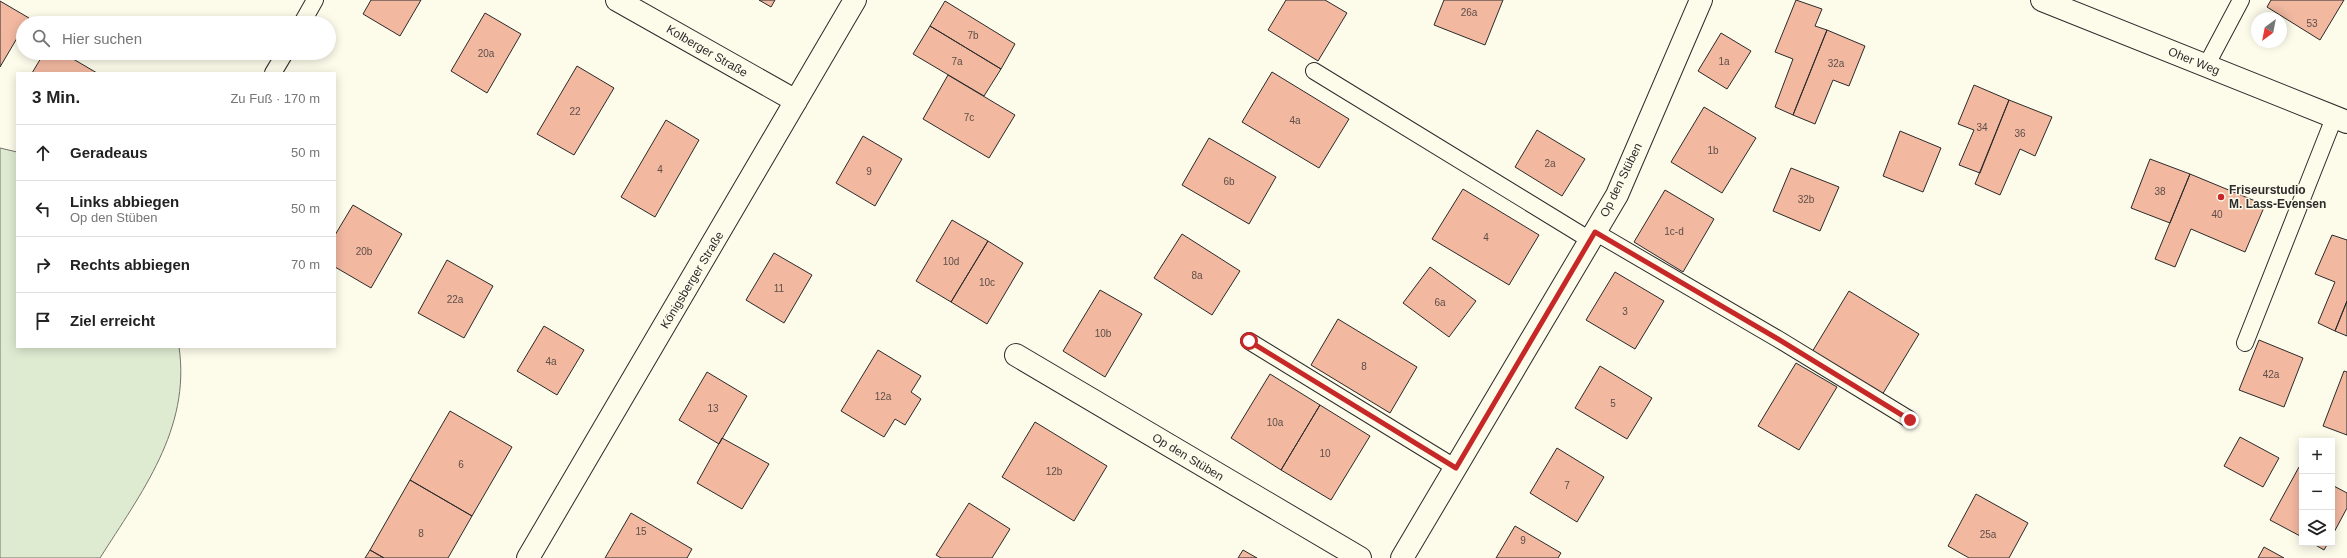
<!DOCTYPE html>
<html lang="de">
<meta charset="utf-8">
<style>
body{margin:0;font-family:Helvetica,sans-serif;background:#f6f6f6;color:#222}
.controls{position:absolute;right:12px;bottom:12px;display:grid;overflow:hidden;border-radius:0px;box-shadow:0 2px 10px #0003}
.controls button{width:36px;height:36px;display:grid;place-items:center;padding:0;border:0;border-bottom:1px solid #e0e0e0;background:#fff;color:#222;font:20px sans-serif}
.compass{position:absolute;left:2251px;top:12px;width:36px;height:36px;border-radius:50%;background:#fff;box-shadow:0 2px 10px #0003;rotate:212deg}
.stop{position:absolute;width:12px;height:12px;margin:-9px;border:3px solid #c62828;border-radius:50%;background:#fff}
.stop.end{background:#c62828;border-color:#fff;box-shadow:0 1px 4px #0008}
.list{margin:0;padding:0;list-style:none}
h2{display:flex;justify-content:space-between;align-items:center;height:52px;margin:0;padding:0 16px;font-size:17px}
h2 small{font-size:13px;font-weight:400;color:#767676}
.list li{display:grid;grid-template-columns:26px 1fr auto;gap:12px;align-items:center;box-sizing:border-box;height:56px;padding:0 16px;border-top:1px solid #e0e0e0}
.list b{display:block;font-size:15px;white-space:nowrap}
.list p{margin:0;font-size:13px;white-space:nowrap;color:#767676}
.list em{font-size:13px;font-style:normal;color:#767676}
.icon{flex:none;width:22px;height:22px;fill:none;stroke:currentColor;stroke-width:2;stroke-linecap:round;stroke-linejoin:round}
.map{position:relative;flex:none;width:2347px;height:558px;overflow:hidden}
.search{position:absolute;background:#fff;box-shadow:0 2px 10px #0003;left:16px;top:16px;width:320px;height:44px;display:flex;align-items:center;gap:10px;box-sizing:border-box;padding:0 14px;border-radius:22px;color:#767676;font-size:15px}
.panel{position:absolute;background:#fff;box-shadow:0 2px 10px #0003;left:16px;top:72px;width:320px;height:276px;border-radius:0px}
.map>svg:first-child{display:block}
.green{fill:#deebd1;stroke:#74746e}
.building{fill:#f2b8a0;stroke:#2b2b2b}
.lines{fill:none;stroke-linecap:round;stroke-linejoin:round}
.service-casing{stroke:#2b2b2b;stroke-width:18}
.minor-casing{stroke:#2b2b2b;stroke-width:24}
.tertiary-casing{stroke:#2b2b2b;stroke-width:24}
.service{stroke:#fdfbea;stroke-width:16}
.minor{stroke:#fdfbea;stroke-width:22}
.tertiary{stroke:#fdfbea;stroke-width:22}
.route{stroke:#c62828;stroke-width:5}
.poi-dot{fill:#c62828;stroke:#fdfbea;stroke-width:1.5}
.labels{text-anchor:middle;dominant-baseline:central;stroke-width:3;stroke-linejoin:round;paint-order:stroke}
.number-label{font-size:10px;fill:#5d4e48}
.street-label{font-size:12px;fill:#2b2b2b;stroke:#fdfbea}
.poi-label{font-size:12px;font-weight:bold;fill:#2b2b2b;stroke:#fdfbea;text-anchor:start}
</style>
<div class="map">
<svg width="2347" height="558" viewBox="0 0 2347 558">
<rect width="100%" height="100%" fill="#fdfbea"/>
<path class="green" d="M0,148L17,152V347H179C191,429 141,493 100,558H0Z"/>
<path class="building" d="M371,0H421L400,36L363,14Z
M759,0H775L771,7Z
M1286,0H1325L1347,13L1318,61L1268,30Z
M1444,0H1503L1485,45L1434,25Z
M1796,0L1822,9L1815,26L1827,30L1793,115L1775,107L1793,59L1775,52Z
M2271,0H2344L2320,40L2267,7Z
M0,1L29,18L26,23H23V28L0,67Z
M945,1L1015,44L1001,69L930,26Z
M485,13L521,34L487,93L451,71Z
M930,26L1001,69L984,96L913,54Z
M1827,30L1865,46L1849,86L1833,80L1815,124L1793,115Z
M1721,33L1751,51L1727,89L1698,71Z
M44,53H63L97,73H32Z
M577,66L614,88L574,155L537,134Z
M1272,72L1349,119L1319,168L1242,122Z
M948,75L1015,115L989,158L923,119Z
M1974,85L2009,100L1980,173L1959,165L1974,130L1958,124Z
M2009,100L2052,117L2035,156L2020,149L2000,195L1975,184Z
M1704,107L1756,138L1722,193L1671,162Z
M666,120L699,140L655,217L621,197Z
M1537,130L1585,159L1562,196L1515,167Z
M1900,131L1941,148L1923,192L1883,176Z
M863,136L902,159L875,206L836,183Z
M1209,138L1276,177L1249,224L1182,185Z
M2150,159L2190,174L2170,223L2131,208Z
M1791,168L1839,187L1820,231L1773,211Z
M2190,174L2265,205L2245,252L2191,229L2175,267L2155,259Z
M1463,189L1539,235L1509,285L1432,239Z
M1665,190L1714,219L1683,272L1634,242Z
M353,205L402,234L371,288L335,267V235Z
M952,220L988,241L951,302L916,281Z
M1182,234L1240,271L1212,315L1154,278Z
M2332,235L2347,240V301L2335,331L2318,323L2335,282L2315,274Z
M988,241L1023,263L987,324L951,302Z
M774,253L812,275L784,323L746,300Z
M447,260L493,286L464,338L418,313Z
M1430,267L1476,301L1449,337L1403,303Z
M1615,272L1664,301L1635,349L1586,320Z
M1100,290L1142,314L1105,377L1063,351Z
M1849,291L1919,334L1882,395L1812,352Z
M2347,301V336L2335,331Z
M1338,319L1417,367L1390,413L1311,365Z
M544,326L584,350L557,395L517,371Z
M2259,340L2303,358L2284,407L2239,390Z
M878,350L921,376L911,392L921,399L905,425L895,419L884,437L841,411Z
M1796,363L1837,387L1799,450L1758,426Z
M1600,366L1652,398L1627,439L1575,408Z
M2344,371L2347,372V435L2323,426Z
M707,372L747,396L719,444L679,420Z
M1270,374L1320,405L1281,470L1231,438Z
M1320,405L1370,436L1331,500L1281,470Z
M450,411L512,447L472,516L410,480Z
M1035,422L1107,466L1074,521L1002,477Z
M2240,437L2279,458L2263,487L2224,466Z
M722,438L769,464L742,509L697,483Z
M1557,448L1604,477L1577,522L1530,493Z
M2299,467L2302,468V537L2270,520Z
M410,480L472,516L448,558H384L370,550Z
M2332,485L2347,493V508L2332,536Z
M1976,494L2028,523L2009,558H1969L1948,546Z
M969,503L1010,529L992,558H941L936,555Z
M631,513L692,549L687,558H605Z
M1515,526L1561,553L1558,558H1496Z
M2312,543H2328L2324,550Z
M2264,547L2284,558H2258Z
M370,550L384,558H365Z
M1243,550L1257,558H1238Z"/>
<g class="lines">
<g class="service-casing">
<path id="service" d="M302,23L315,0
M2206,66L2241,0
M1314,71L1590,240
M273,73L285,53
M1595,232L1778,339L1909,419
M1249,341L1456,468
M2245,343L2334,118"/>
</g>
<g class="minor-casing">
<path id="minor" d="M617,0L796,101
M1016,355L1360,558
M528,558L855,0
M1402,558L1617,195L1701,0"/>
</g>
<g class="tertiary-casing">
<path id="tertiary" d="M2042,0L2347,122"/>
</g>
<use href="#service" class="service"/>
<use href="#minor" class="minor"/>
<use href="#tertiary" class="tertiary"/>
</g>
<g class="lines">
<path class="route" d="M1249,341L1456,468L1595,232L1778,339L1910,420"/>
</g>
<circle class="poi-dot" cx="2221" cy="197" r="4"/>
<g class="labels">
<g class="number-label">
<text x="1469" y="12">26a</text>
<text x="2312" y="23">53</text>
<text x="973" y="35">7b</text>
<text x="486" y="53">20a</text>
<text x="957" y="61">7a</text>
<text x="1724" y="61">1a</text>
<text x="1836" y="63">32a</text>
<text x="575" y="111">22</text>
<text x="969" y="117">7c</text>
<text x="1295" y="120">4a</text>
<text x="1982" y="127">34</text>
<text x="2020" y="133">36</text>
<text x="1713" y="150">1b</text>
<text x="1550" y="163">2a</text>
<text x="660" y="169">4</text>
<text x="869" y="171">9</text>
<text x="1229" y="181">6b</text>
<text x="2160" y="191">38</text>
<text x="1806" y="199">32b</text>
<text x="2217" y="214">40</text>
<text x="1674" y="231">1c-d</text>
<text x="1486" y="237">4</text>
<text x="364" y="251">20b</text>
<text x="951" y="261">10d</text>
<text x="1197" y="275">8a</text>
<text x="987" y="282">10c</text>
<text x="779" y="288">11</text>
<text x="455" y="299">22a</text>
<text x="1440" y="302">6a</text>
<text x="1625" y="311">3</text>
<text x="1103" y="333">10b</text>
<text x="551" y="361">4a</text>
<text x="1364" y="366">8</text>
<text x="2271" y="374">42a</text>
<text x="883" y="396">12a</text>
<text x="1613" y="403">5</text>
<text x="713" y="408">13</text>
<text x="1275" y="422">10a</text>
<text x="1325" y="453">10</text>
<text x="461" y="464">6</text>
<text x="1054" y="471">12b</text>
<text x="1567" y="485">7</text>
<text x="641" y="531">15</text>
<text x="421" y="533">8</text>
<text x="1988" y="534">25a</text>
<text x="1523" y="540">9</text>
</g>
<g class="street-label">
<text transform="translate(707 51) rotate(30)">Kolberger Straße</text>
<text transform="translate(2194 61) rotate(22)">Oher Weg</text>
<text transform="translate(1621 180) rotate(-64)">Op den Stüben</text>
<text transform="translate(692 280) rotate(-59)">Königsberger Straße</text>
<text transform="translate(1188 457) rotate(31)">Op den Stüben</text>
</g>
<g class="poi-label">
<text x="2229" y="190">Friseurstudio<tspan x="2229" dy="14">M. Lass-Evensen</tspan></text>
</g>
</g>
</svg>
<div class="controls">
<button>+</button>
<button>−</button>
<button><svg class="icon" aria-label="layers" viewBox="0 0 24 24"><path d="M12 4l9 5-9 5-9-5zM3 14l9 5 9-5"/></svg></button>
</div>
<svg class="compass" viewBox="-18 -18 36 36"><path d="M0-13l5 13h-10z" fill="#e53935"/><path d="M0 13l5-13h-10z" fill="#767676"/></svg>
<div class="stop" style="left:1249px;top:341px"></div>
<div class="stop end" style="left:1910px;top:420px"></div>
<div class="search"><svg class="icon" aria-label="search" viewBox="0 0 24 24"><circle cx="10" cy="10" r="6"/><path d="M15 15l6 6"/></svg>Hier suchen</div>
<section class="panel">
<h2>3 Min.<small>Zu Fuß · 170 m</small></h2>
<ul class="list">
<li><svg class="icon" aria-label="ahead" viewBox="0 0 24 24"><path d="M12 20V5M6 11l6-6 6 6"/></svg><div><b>Geradeaus</b></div><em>50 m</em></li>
<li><svg class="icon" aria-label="left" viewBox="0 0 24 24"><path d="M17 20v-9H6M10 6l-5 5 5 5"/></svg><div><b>Links abbiegen</b><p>Op den Stüben</p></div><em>50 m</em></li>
<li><svg class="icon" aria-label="right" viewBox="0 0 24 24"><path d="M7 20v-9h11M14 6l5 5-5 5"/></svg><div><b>Rechts abbiegen</b></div><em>70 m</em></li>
<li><svg class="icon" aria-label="arrive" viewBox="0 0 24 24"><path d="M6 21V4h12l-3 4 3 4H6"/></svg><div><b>Ziel erreicht</b></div></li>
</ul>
</section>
</div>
